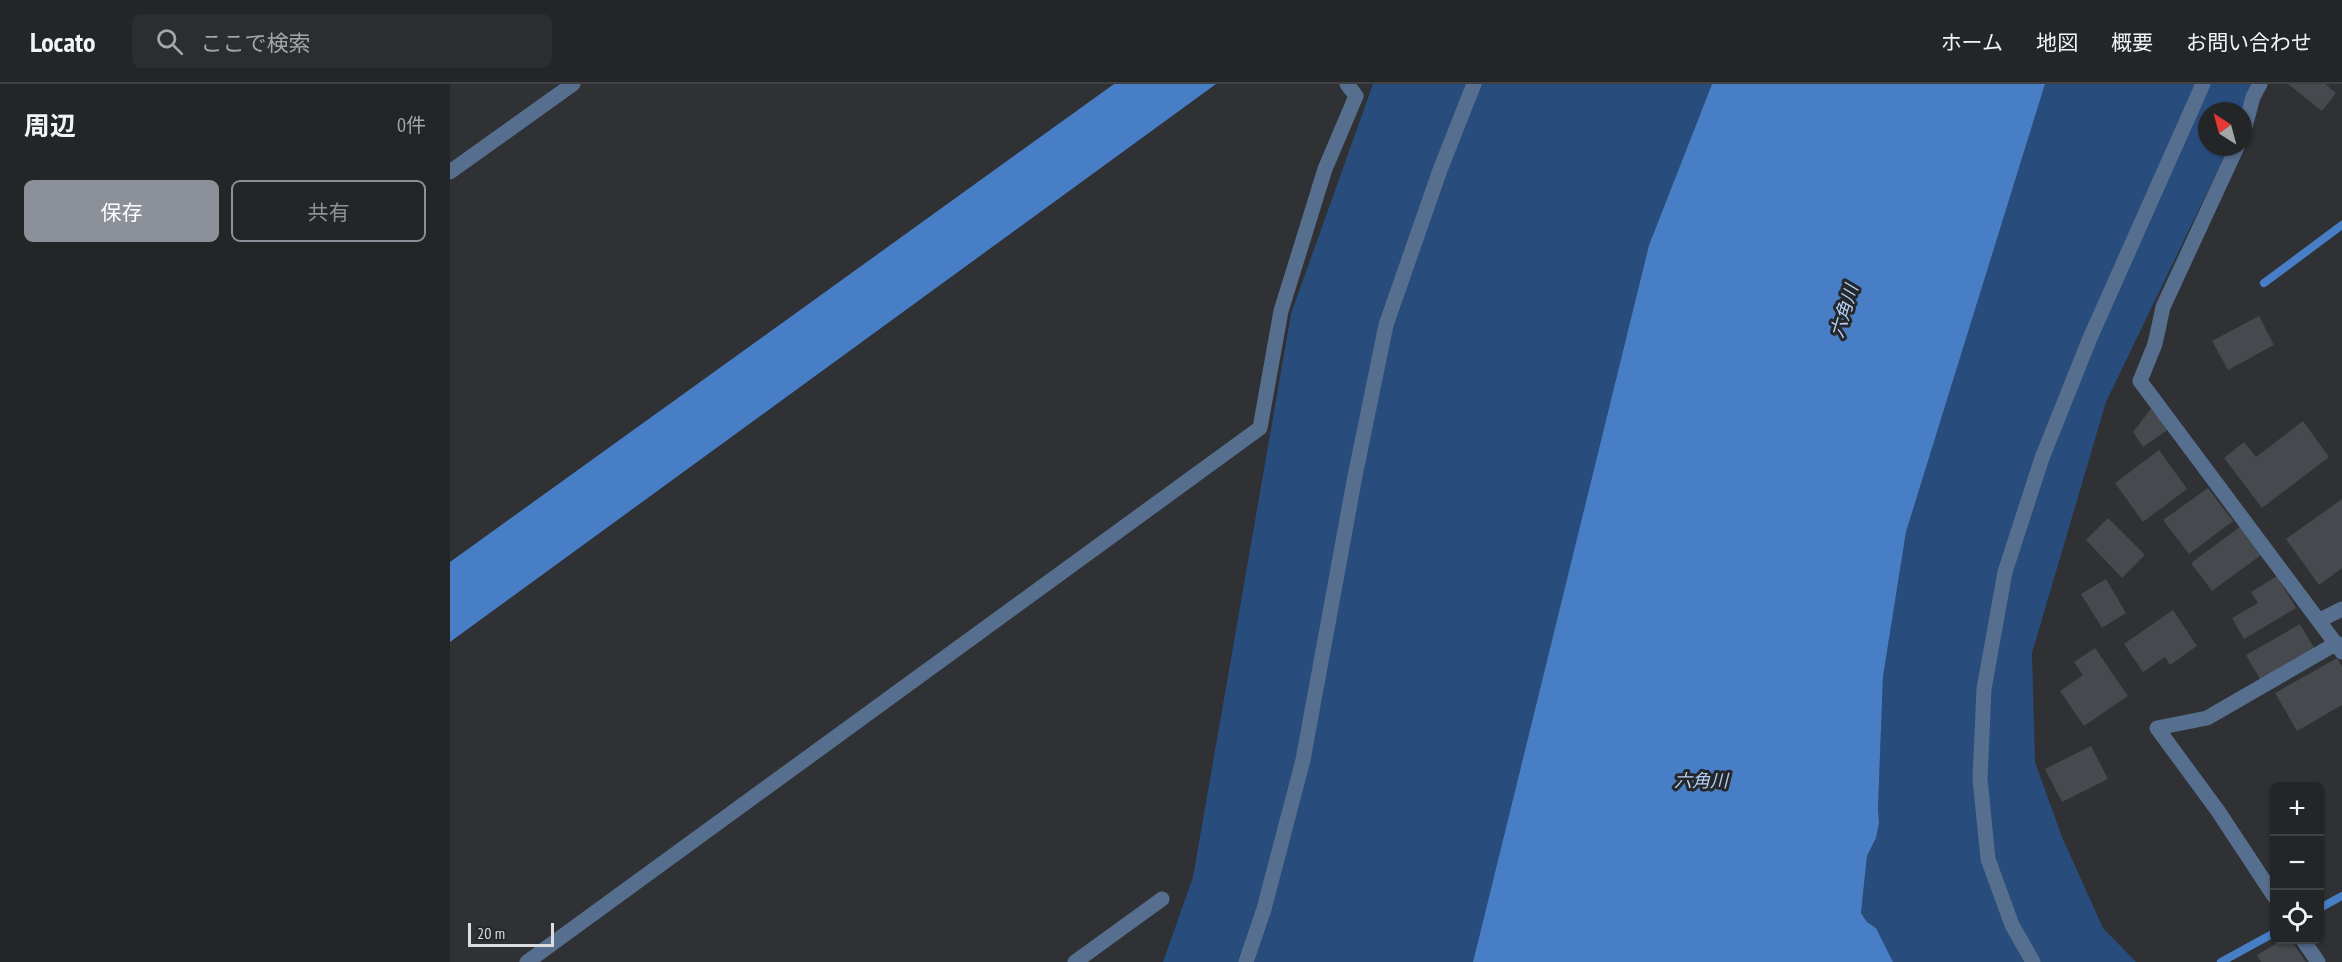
<!DOCTYPE html>
<html lang="ja">
<meta charset="utf-8">
<style>
body{margin:0;font-family:"PT Sans Narrow","Noto Sans JP",sans-serif;background:#2b2d2f;color:#f1f3f6}
.controls{position:absolute;right:18px;bottom:18px;display:grid;overflow:hidden;border-radius:9px;box-shadow:0 2px 4px #0004}
.controls button{width:54px;height:54px;display:grid;place-items:center;padding:0;border:0;border-bottom:2px solid #404244;background:#232527;color:#f1f3f6;font:30px sans-serif}
.compass{position:absolute;left:1748px;top:18px;width:54px;height:54px;border-radius:50%;background:#232527;box-shadow:0 2px 4px #0004;rotate:324deg}
.scale{position:absolute;left:18px;bottom:15px;width:86px;box-sizing:border-box;padding-left:6px;border:3px solid #dcdddf;border-top:0;font-size:16px;line-height:21px;white-space:nowrap;color:#dcdddf;-webkit-text-stroke:4px #25272a;paint-order:stroke}
.list{margin:0;padding:0;list-style:none}
h2{display:flex;justify-content:space-between;align-items:center;height:78px;margin:0;padding:0 24px;font-size:26px}
h2 small{font-size:20px;font-weight:400;color:#a3a5a7}
.actions{display:flex;gap:12px;padding:18px 24px}
.actions a{flex:1;padding:14px 0;border:2px solid #8c9099;border-radius:9px;text-align:center;font-size:21px;color:#8c9099}
.actions .main{background:#8c9099;color:#fff}
.icon{flex:none;width:33px;height:33px;fill:none;stroke:currentColor;stroke-width:2;stroke-linecap:round;stroke-linejoin:round}
.map{position:relative;flex:none;width:1892px;height:878px;overflow:hidden}
header{display:flex;align-items:center;gap:36px;box-sizing:border-box;height:84px;padding:0 30px;background:#232527;border-bottom:2px solid #404244}
header strong{font-size:28px}
nav{display:flex;gap:33px;margin-inline-start:auto;font-size:21px}
.search{width:420px;height:54px;background:#2b2d2f;display:flex;align-items:center;gap:15px;box-sizing:border-box;padding:0 21px;border-radius:9px;color:#a3a5a7;font-size:22px}
main{display:flex}
aside{flex:1;background:#232527}
.map>svg:first-child{display:block}
.green{fill:#284c7c}
.water{fill:#477ec5}
.lines{fill:none;stroke-linecap:round;stroke-linejoin:round}
.stream{stroke:#477ec5;stroke-width:8}
.building{fill:#46494d}
.minor{stroke:#576f8e;stroke-width:15}
.labels{text-anchor:middle;dominant-baseline:central;stroke-width:6;stroke-linejoin:round;paint-order:stroke}
.water-label{font-size:18px;font-style:italic;fill:#b4d1f7;stroke:#25272a}
</style>
<header>
<strong>Locato</strong>
<div class="search"><svg class="icon" aria-label="search" viewBox="0 0 24 24"><circle cx="10" cy="10" r="6"/><path d="M15 15l6 6"/></svg>ここで検索</div>
<nav><a>ホーム</a><a>地図</a><a>概要</a><a>お問い合わせ</a></nav>
</header>
<main>
<aside>
<h2>周辺<small>0件</small></h2>
<ul class="list">
</ul>
<div class="actions"><a class="main">保存</a><a>共有</a></div>
</aside>
<div class="map">
<svg width="1892" height="878" viewBox="0 0 1892 878">
<rect width="100%" height="100%" fill="#2f3134"/>
<path class="green" d="M923,0H1262L1199,161L1023,878H713L743,793L841,230Z
M1595,0H1809L1793,27H1757V63H1779L1656,318L1582,569L1585,678L1612,753L1653,844L1686,878H1443L1426,844L1417,838L1411,829L1417,772L1426,754L1429,739L1428,724L1433,593L1456,448Z"/>
<path class="water" d="M664,0H766L0,558V478Z
M1262,0H1595L1456,448L1433,593L1428,724L1429,739L1426,754L1417,772L1411,829L1417,838L1426,844L1443,878H1023L1199,161Z"/>
<g class="lines">
<path class="stream" d="M1814,199L1892,141
M1870,824L1892,812
M1771,878L1824,849"/>
</g>
<path class="building" d="M1838,0H1875L1886,9L1872,27Z
M1809,232L1824,261L1778,286L1762,257Z
M1703,322L1719,345L1693,363L1683,348Z
M1853,337L1879,373L1812,424L1774,374L1794,358L1806,373Z
M1709,366L1737,405L1693,438L1665,399Z
M1758,404L1783,437L1739,470L1713,436Z
M1892,415V484L1869,501L1836,455Z
M1658,434L1695,471L1672,494L1636,456Z
M1791,442L1811,471L1762,507L1741,479Z
M1827,492L1846,524L1794,555L1782,534L1808,519L1801,508Z
M1656,495L1676,529L1652,544L1631,510Z
M1723,526L1747,562L1720,581L1715,573L1693,588L1674,560Z
M1850,540L1864,564L1810,595L1796,571Z
M1645,564L1678,612L1634,642L1610,607L1633,591L1624,578Z
M1887,574L1892,583V621L1847,647L1825,609Z
M1641,662L1658,695L1612,718L1595,685Z
M1832,856H1841L1856,878H1811L1807,871Z"/>
<g class="lines">
<path class="minor" d="M1793,50L1803,13L1810,0
M1787,63L1713,223L1705,260L1690,297L1892,568
M0,88L123,0
M1870,536L1892,525
M1824,812L1768,727L1707,644L1757,634L1887,559
M1853,856L1868,878
M77,878L810,344L831,227L875,85L906,12L897,0
M625,878L712,815
M796,878L814,825L853,676L905,392L936,241L990,86L1024,0
M1583,878L1562,841L1538,775L1530,695L1534,605L1555,488L1592,374L1640,254L1753,0"/>
</g>
<g class="labels">
<g class="water-label">
<text transform="translate(1394 227) rotate(-73)">六角川</text>
<text x="1251" y="696">六角川</text>
</g>
</g>
</svg>
<div class="controls">
<button>+</button>
<button>−</button>
<button><svg class="icon" aria-label="locate" viewBox="0 0 24 24"><circle cx="12" cy="12" r="6"/><path d="M12 2v4M12 18v4M2 12h4M18 12h4"/></svg></button>
</div>
<svg class="compass" viewBox="-18 -18 36 36"><path d="M0-13l5 13h-10z" fill="#e53935"/><path d="M0 13l5-13h-10z" fill="#a3a5a7"/></svg>
<div class="scale">20 m</div>
</div>
</main>
